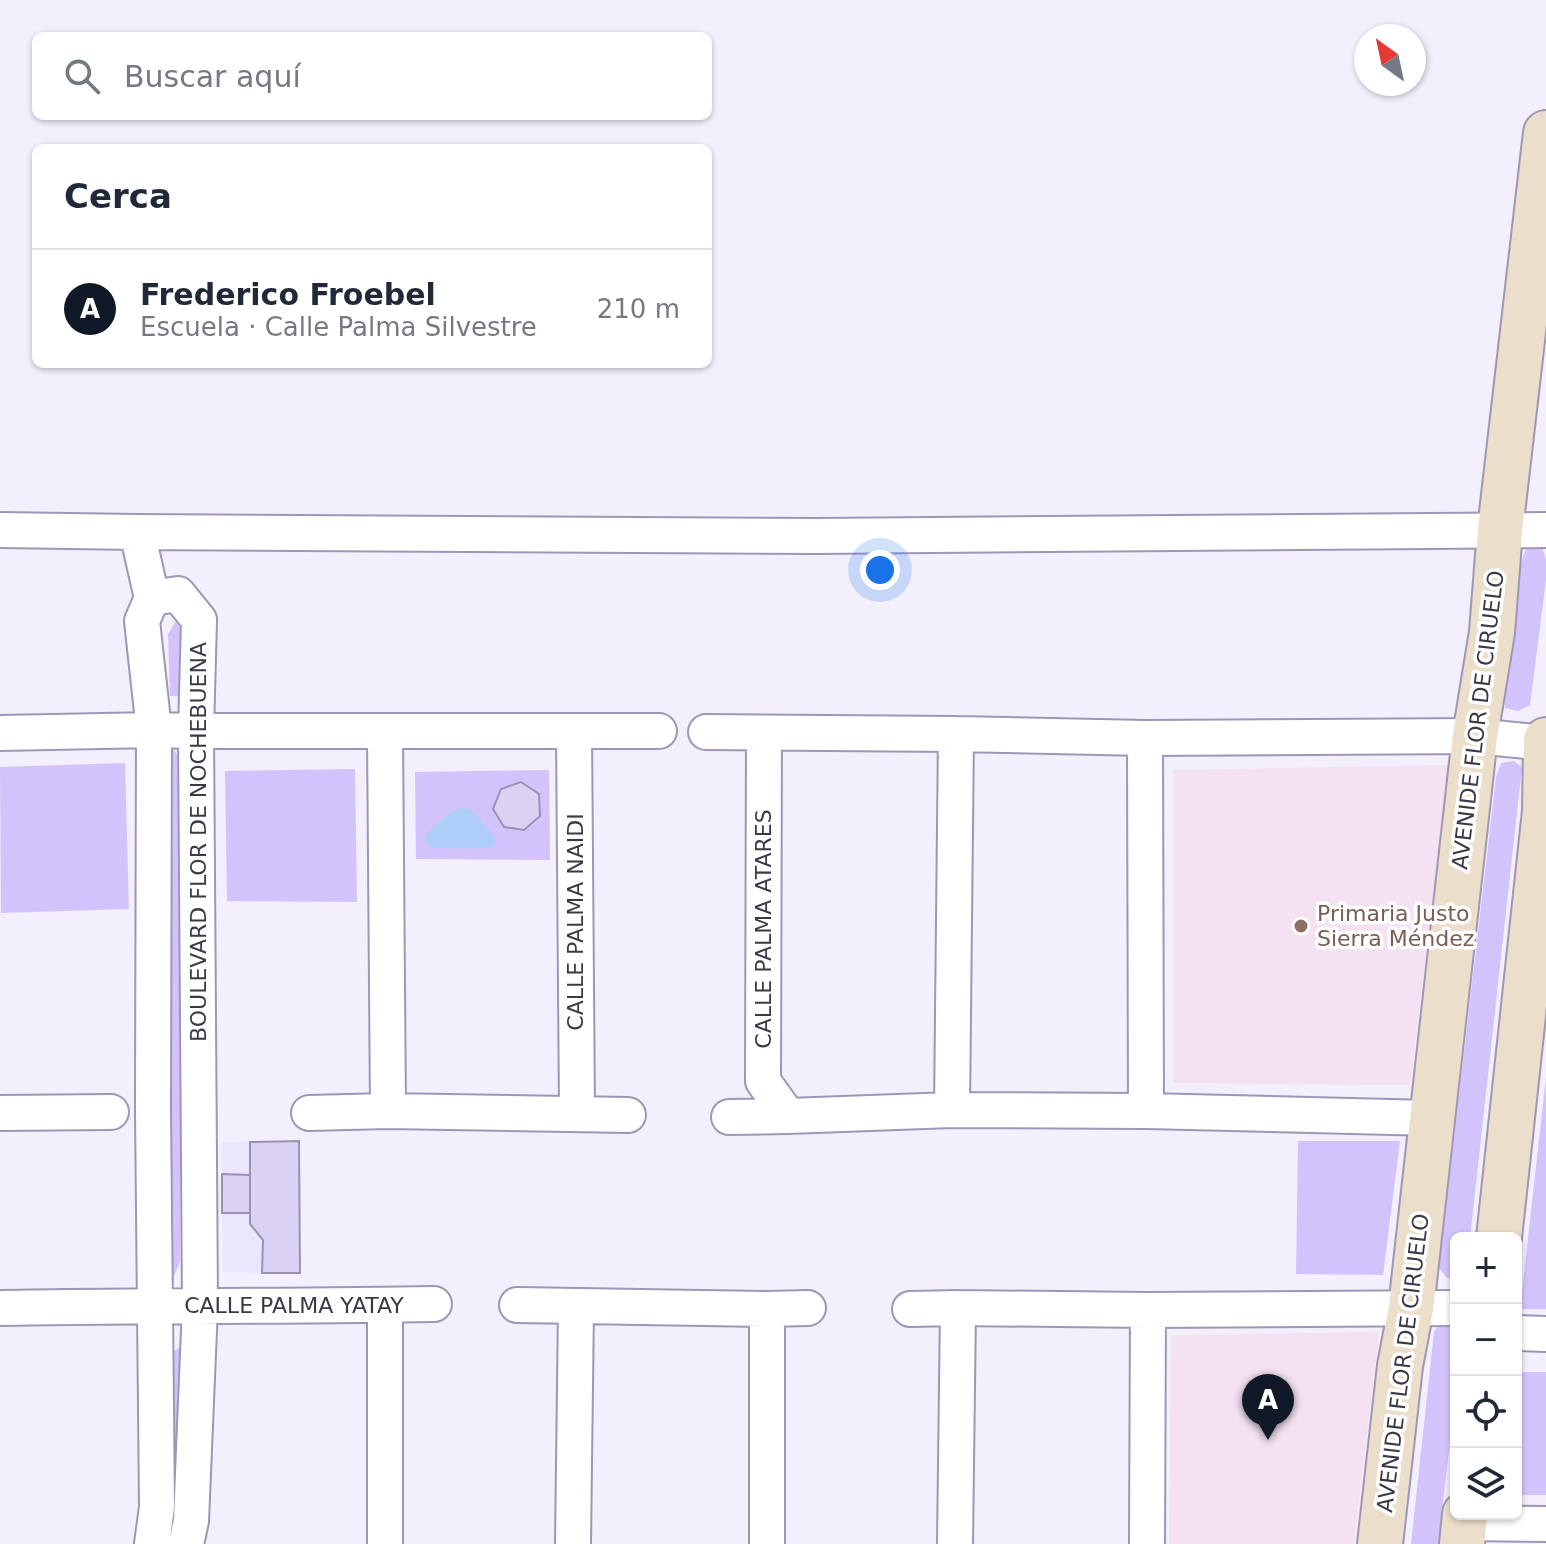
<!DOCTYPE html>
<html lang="es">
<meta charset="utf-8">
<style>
body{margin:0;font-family:"DejaVu Sans",sans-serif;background:#f2f2f3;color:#1f2937}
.controls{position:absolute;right:24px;bottom:24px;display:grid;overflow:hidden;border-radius:12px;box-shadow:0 2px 6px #0004}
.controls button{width:72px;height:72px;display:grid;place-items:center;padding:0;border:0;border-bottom:2px solid #e0e1e3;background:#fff;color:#1f2937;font:40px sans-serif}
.compass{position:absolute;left:1354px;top:24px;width:72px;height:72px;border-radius:50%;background:#fff;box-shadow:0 2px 6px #0004;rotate:327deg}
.you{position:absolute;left:880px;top:570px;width:28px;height:28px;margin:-20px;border:6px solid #fff;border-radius:50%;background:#1a73e8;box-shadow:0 0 0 12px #1a73e833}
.badge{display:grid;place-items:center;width:52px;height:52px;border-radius:50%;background:#111827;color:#fff;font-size:26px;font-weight:700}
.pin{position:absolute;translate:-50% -66px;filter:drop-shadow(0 2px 4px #0008)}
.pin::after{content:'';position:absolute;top:42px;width:28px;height:24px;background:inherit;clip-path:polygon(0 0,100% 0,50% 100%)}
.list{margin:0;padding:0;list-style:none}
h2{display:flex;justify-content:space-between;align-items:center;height:104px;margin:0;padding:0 32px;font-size:34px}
h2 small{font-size:26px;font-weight:400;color:#747a83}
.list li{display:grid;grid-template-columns:52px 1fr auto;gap:24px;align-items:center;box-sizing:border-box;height:120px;padding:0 32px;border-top:2px solid #e0e1e3}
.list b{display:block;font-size:30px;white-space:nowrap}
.list p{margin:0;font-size:26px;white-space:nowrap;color:#747a83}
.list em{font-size:26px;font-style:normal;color:#747a83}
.icon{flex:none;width:44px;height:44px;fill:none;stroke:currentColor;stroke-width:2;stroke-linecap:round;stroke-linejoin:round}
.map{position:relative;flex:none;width:1546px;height:1544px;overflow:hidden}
.search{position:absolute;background:#fff;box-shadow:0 2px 6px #0004;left:32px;top:32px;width:680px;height:88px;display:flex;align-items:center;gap:20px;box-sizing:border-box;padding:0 28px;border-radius:12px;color:#747a83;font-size:30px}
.panel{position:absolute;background:#fff;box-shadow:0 2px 6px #0004;left:32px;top:144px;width:680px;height:224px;border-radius:12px}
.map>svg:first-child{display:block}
.built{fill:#ece5fe}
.education{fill:#f4e1f1}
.green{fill:#d3c3fc}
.water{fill:#afcdf9}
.building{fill:#dbd1f4;stroke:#9b92b2;stroke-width:2}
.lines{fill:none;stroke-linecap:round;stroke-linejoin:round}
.minor-casing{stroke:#9f96b6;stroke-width:38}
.secondary-casing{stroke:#9f96b6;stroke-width:48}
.minor{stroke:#fff;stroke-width:34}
.secondary{stroke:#ebdeca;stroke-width:44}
.education-dot{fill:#8d6e63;stroke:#fff;stroke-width:3}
.labels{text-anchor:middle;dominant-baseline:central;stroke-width:7;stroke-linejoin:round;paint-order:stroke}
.street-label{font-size:22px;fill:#3c3846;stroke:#fff}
.education-label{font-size:22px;fill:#785e54;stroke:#fff;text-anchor:start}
</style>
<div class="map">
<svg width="1546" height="1544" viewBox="0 0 1546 1544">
<rect width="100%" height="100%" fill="#f3effd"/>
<path class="built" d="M299,1141L300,1273L223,1272L222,1142Z"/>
<path class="education" d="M1449,765L1410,1085L1173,1083V770Z
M1379,1332L1354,1544H1169L1171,1335Z"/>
<path class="green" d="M1527,547H1542L1546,560V580L1530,705L1518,711L1505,708L1504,690L1519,567Z
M176,621L182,632V696H170L168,634Z
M173,748L181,762L180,1262L172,1281L168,1257L170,756Z
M1514,761L1522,767L1470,1238H1456V1281L1446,1277L1439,1268L1496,777L1501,763Z
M125,763L129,909L1,913L0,767Z
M355,769L357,902L227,901L225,771Z
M549,770L550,860L416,859L415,772Z
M1546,1077V1309H1520Z
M1298,1141H1400L1383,1275L1296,1274Z
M1440,1324L1456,1325V1391L1438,1544H1411L1434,1332Z
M181,1346L182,1357L175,1544H165L172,1353Z
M1516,1372H1546V1495H1516Z"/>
<path class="water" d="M463,807L472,810L496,838L495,845L488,848H432L425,843V835L453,810Z"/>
<path class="building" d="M521,782L539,794L540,816L524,830L504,827L493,809L501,789Z
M299,1141L300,1273H262L263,1240L250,1224V1142Z
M222,1174L250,1175V1213H222Z"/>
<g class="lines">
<g class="minor-casing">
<path id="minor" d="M0,530L137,532L817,536L1546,530
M137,532L152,598
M152,598L178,594L199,620L196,731L200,1306L191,1521L186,1544
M152,598L142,621L154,730L153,1110L157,1507L152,1544
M574,731L577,1113
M385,732L388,1111
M706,732L956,734L1145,738L1475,736L1546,743
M0,733L154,730L196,731H659
M764,733L763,1081L788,1116L952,1110L1146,1111L1432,1118
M1145,738L1146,1111
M952,1110L956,734
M0,1113L111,1112
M309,1113L388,1111L628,1115
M729,1117L788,1116
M517,1305L767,1309L808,1308
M0,1308C145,1305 290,1307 434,1304
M910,1309L958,1308L1148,1310L1456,1308
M1516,1333L1546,1334
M1464,1523L1546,1524
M385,1544V1305
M573,1544L576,1307
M767,1544V1309
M955,1544L958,1308
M1147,1544L1148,1310"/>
</g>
<g class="secondary-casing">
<path id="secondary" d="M1499,1238L1545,811L1546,740
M1380,1544L1400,1366L1411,1308L1475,736L1492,632L1500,530L1546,133
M1462,1544L1465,1514"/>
</g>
<use href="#minor" class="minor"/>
<use href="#secondary" class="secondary"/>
</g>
<circle class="education-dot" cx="1301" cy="926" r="8"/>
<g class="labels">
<g class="street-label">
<text transform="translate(1478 720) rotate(-83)">AVENIDE FLOR DE CIRUELO</text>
<text transform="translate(198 842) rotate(-90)">BOULEVARD FLOR DE NOCHEBUENA</text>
<text transform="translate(575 922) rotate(-90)">CALLE PALMA NAIDI</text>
<text transform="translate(763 929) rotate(-90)">CALLE PALMA ATARES</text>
<text x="294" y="1305">CALLE PALMA YATAY</text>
<text transform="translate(1403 1363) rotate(-83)">AVENIDE FLOR DE CIRUELO</text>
</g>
<g class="education-label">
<text x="1317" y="913">Primaria Justo<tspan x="1317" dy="25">Sierra Méndez</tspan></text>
</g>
</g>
</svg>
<div class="controls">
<button>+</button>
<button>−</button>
<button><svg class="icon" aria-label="locate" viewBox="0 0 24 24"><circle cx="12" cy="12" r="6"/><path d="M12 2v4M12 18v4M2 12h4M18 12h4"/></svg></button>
<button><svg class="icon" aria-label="layers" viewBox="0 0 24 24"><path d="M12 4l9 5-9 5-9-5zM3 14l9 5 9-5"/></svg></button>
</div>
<svg class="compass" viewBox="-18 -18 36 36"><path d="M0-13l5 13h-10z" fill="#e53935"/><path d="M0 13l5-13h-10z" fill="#747a83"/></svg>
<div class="you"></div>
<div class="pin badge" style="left:1268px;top:1440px">A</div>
<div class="search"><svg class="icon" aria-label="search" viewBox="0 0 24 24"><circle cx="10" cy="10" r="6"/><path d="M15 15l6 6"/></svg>Buscar aquí</div>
<section class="panel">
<h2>Cerca<small></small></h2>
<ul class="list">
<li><span class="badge">A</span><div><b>Frederico Froebel</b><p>Escuela · Calle Palma Silvestre</p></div><em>210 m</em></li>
</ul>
</section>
</div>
